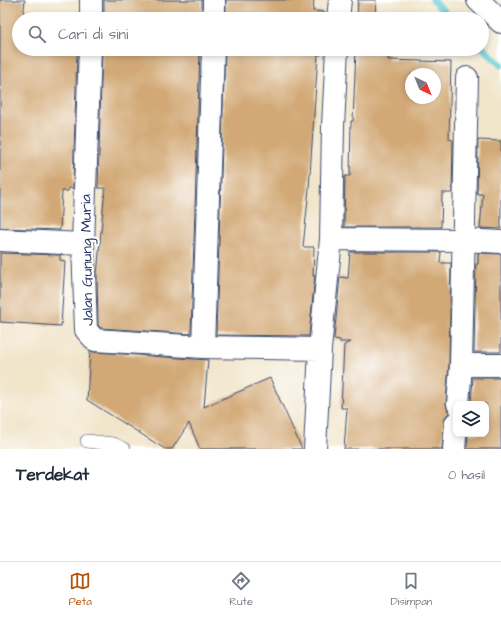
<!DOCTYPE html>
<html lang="id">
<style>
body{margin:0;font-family:"Architects Daughter",sans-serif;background:#f2f2f3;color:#1f2937}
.controls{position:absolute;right:12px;bottom:12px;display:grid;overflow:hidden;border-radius:8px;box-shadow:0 2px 6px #0003}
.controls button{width:36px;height:36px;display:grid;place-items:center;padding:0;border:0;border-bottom:1px solid #e0e1e3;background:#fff;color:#1f2937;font:20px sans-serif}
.compass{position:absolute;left:405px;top:68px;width:36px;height:36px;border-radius:50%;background:#fff;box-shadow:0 2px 6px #0003;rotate:137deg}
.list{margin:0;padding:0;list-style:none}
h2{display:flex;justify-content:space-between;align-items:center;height:52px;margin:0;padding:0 16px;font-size:17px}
h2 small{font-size:13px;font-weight:400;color:#747a83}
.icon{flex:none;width:22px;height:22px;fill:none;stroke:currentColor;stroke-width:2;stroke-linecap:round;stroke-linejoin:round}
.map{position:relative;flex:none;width:501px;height:449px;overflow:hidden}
.search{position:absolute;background:#fff;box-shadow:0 2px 6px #0003;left:12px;right:12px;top:12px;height:44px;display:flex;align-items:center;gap:10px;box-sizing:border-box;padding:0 14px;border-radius:22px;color:#747a83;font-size:15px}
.sheet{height:112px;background:#fff}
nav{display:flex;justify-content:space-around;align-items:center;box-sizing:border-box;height:56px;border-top:1px solid #e0e1e3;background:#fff;font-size:11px;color:#747a83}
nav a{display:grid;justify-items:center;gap:2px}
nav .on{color:#b45309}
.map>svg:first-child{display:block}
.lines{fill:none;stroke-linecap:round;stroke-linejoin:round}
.stream{stroke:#5ccad0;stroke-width:7}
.building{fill:#d2a976;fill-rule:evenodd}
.service-casing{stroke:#3b4a6e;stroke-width:14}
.minor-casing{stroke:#3b4a6e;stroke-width:24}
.service{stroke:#fff;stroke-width:13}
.minor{stroke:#fff;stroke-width:22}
.labels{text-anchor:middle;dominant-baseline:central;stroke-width:4;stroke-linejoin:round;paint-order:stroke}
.street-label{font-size:15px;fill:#1b2f5e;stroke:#fff}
</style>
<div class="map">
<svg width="501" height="449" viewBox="0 0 501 449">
<rect width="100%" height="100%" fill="#fff"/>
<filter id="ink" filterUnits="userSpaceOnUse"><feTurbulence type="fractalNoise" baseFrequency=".025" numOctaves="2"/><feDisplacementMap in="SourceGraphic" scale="8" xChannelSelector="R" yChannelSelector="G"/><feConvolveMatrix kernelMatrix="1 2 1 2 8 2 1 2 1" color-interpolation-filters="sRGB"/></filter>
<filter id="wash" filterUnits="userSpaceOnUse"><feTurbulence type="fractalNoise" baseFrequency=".012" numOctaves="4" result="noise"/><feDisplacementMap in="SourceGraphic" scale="16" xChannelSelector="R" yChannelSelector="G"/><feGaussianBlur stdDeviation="0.9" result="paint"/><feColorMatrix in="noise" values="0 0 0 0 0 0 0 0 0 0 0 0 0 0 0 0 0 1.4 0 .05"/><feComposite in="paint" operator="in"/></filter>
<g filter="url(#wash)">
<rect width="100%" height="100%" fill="#f1e5ca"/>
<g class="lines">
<path class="stream" d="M433,0L451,19
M482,47L501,65"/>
</g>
<g id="blocks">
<path class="building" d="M0,0H25L23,19H19V49H77L73,188H69L68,191H62L60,230L0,228Z
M104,0H202V19H104Z
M226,0H314L313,11L324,12L323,19H226Z
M358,0H376L375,16L391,17V19H357Z
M102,49H200L191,334L101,328L98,325L97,275L105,188H98Z
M225,49H321V55L318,54L309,189L303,247H314L313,276H315L309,336L216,335Z
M356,49H389L388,60L451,62L449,139L453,140L452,193H442L441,227H344L345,176H350L351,121H353ZM411,74H435V98H411Z
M478,140L501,141V229L480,228L483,194H477Z
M350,252H441L440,263H451L449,364L446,403L447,409L449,413L446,416L444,422L442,449H344L347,408H341L344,345L350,342H340V340L334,339L340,277L348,278Z
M0,253L60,255V260L65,261L61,326L0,322Z
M478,253L501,254V352H474L476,264H478Z
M90,351L94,352L208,360L204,407L270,378L302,449H200L189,423L172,449H165L87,400Z
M473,378H501V449H467L468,434H486V404H471Z"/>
</g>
</g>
<g filter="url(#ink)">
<use href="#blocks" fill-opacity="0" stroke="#3b4a6e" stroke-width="1"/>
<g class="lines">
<g class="service-casing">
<path id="service" d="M87,441L113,444L124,449"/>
</g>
<g class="minor-casing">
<path id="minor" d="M478,0L501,22
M91,19V0
M214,19V0
M338,19L340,0
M90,49L83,244L86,330L95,340L203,347L320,349
M331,239L464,240L501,242
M0,240L83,244
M203,347L213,49
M461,365H501
M458,404L461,365L467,78
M315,449L320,349L331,239L333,126L337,49
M454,449L456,423"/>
</g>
<use href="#service" class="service"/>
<use href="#minor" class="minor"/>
</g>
</g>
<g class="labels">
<g class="street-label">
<text transform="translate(87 260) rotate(-91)">Jalan Gunung Muria</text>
</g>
</g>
</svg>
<div class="controls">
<button><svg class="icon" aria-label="layers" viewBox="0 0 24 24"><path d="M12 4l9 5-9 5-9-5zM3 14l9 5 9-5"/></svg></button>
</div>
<svg class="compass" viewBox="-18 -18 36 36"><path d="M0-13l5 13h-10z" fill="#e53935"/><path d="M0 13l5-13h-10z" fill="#747a83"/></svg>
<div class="search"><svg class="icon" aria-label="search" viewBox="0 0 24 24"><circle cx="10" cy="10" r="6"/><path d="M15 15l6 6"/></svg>Cari di sini</div>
</div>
<section class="sheet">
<h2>Terdekat<small>0 hasil</small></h2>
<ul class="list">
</ul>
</section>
<nav>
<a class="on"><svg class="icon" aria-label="map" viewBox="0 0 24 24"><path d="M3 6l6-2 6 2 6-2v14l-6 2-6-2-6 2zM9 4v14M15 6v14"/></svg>Peta</a>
<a><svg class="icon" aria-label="directions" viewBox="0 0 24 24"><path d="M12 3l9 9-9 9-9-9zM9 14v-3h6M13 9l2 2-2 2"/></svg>Rute</a>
<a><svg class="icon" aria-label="saved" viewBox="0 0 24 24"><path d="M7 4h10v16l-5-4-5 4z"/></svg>Disimpan</a>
</nav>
